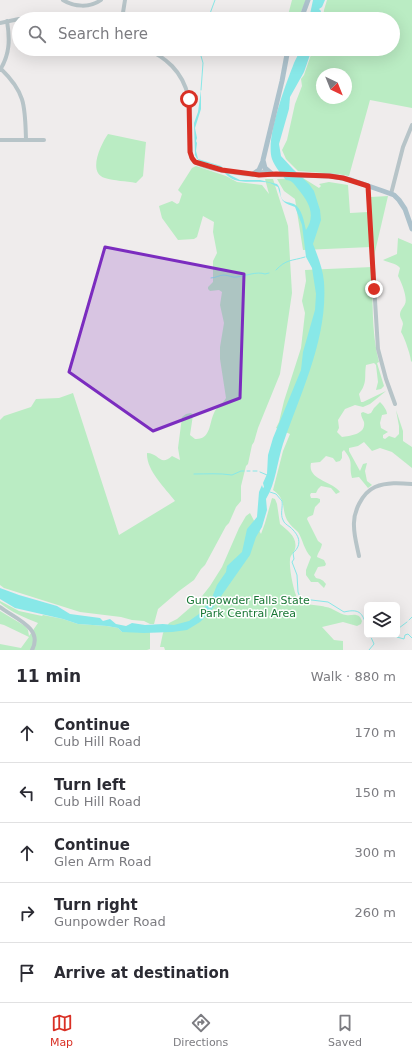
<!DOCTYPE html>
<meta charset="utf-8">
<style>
body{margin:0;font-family:"DejaVu Sans",sans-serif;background:#f2f2f3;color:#2b2b33}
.controls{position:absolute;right:12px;bottom:12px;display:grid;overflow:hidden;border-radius:6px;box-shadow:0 4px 16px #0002}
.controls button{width:36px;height:36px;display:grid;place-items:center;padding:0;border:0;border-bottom:1px solid #e1e1e2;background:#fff;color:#2b2b33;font:20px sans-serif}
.compass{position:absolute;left:316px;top:68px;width:36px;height:36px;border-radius:50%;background:#fff;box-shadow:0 4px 16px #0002;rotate:137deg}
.stop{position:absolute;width:12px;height:12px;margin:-9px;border:3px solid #d93025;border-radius:50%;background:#fff}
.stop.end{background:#d93025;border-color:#fff;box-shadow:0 1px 4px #0008}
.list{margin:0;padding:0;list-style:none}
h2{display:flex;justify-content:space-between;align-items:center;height:52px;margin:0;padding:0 16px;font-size:17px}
h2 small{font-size:13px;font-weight:400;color:#7c7c81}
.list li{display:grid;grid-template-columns:26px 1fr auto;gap:12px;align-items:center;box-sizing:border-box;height:60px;padding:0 16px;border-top:1px solid #e1e1e2}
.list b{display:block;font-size:15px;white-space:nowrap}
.list p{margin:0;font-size:13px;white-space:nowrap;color:#7c7c81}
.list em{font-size:13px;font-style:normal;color:#7c7c81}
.icon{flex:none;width:22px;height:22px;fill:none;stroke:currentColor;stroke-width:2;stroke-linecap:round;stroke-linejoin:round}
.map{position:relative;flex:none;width:412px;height:650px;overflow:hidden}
.search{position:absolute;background:#fff;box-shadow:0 4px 16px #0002;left:12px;right:12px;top:12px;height:44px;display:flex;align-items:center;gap:10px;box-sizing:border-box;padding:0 14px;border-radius:22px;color:#7c7c81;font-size:15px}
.sheet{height:352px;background:#fff}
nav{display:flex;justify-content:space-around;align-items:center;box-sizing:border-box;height:56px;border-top:1px solid #e1e1e2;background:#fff;font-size:11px;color:#7c7c81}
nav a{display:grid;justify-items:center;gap:2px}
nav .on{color:#d93025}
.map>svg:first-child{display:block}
.green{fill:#baecc3;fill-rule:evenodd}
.water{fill:#88e8e8}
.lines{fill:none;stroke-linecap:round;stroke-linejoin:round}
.stream{stroke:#88e8e8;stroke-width:1}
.minor{stroke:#b7c4c8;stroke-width:4}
.major{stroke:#acc1cb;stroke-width:5}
.route{stroke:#d93025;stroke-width:5}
.marked{fill:#7b2cbf;fill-opacity:0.2;stroke:#7b2cbf;stroke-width:3;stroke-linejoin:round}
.labels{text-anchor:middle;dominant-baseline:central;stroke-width:3;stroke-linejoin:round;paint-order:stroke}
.park-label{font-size:11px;fill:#197735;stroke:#fff}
</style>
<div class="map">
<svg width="412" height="650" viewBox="0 0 412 650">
<rect width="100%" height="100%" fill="#efecec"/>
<path class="green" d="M292,0H306L298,19H287Z
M327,0H412V108L370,100L349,176L337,174L298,171L286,159L282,150L287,140L295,104L302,86L301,79L304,75L313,49H393V19H323L324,10ZM322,74H346V98H322Z
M108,134L146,142L143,176L136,183C126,181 114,181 105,178C87,173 101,144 108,134Z
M196,166L226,176L237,182L262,185L269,194L265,179H273L288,226L292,293L280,374L258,428L254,442L252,445L248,464L246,466L241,486V501L236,507L229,523L226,526L205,565L201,569L194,580L179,591L158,609L154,624H150L144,621L132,620L121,617L80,612L4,588L0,585V420L4,416L31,407L36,399L59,398L73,393L119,535L175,501C165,488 146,470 147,453C159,453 160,467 172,456L180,460L178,448L182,417L186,414L191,413L193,415L190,435L195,439C211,440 209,423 214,413C216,407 223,404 226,398L220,359V347L224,323L220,305L222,292L219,290L210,291L208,289V287L213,282V261L217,253L213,232L214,222L203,216L197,237L194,239L178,240L162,218L159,206L172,201L177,204L179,203L182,194L178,190L192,168Z
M303,178L319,188L321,186L319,184L329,182L348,185L350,213L368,212L371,247L303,250L295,199L284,191L277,179Z
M388,196L374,256L371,197Z
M398,238L412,244V362L411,361C411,356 404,336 401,332L403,324C403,321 400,318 400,315C400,310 403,308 405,304C408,298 401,281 398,276L400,268C396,263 389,263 383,260L397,254Z
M372,267C373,298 371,332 379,362L377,363L384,386L381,389L376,390L378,382L376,365L374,363L366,365C364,377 368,382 359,394L361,402H363L386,391L370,404L363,407L355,405L345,409L338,420L339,428L337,432L342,437C351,436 366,434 364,422C363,419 361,417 361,413L363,412L368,414L371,413L374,408L380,402C383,405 387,410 387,414L382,415L380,423L381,428L388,432L383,435V438L385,439L389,436L395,438L399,434V426L396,410L403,431V441L412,447V468L392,452L380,448L372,451L364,442L358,446L349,448V451L360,471L363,464L367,463L365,471L367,481L372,485L368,488L359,477L352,478C348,464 355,464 344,450L342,452V458L340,461L336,462L333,458L326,456L320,462L311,463C307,480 333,481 340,492L336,494L331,488L321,486L318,489L316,493H311L310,495L311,498H317L320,499V502L315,507L313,515L308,517L307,519L318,541L322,544C321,550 318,552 317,557L324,560L326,564L325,566L318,567L314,575L316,578C321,579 323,580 326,584L324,588L318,582H311L306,575V570L311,557C304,550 303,540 298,532C294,528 290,525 287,520C281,508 287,500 273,490L283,451L290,434L276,428L279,422L284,401L301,348L305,313L302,301L306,281L305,270Z
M272,498L275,499L277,504L280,524C287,530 298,537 295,549C294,553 290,555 290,560C289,568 294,595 299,601C303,605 320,605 326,607C333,608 339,614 346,615C351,616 355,613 360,617L362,621L361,624L357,626L343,622L322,627L334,640L343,641V650H165L164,647H160L163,633L169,623L177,619L199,600L210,586L222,567L239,528L246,516L250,513L261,534L265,523Z
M0,601L19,611L42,616L43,615L63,619L78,624L107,626L118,628L122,632H150V649L147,650H0V644L21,648L29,637L4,625L0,624V611L25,626L28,630L29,636L38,623C25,618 11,612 0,603Z"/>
<path class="water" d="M313,0H325L322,7L319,9L321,11L319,19H309Z
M300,49H312L304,72L290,97L289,109L279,144L281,156L293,169L309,184L314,191L320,210L321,220L313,244C318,257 323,269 324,282C328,338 301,392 283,444C277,462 276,483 266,499L267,510L262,527L256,537L250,555L210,612L200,622L187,630L172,632L144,633L122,632L118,628L107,626L78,624L63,619L15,608L0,599V588L19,595L57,606L70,614L100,618L103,621L110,619L116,624L126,626L132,623L145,625L163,624L174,625L189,621L199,614L211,600L217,585L226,572L227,566L242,552L247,529L257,517L259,492L262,485L263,488L264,487L263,483L267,474L268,455L273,438L301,370L303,352L315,310L316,294L312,268L306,257L302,225L295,207C281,202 282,201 278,187C275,186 273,184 270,183C254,179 231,188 222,168C219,167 216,165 212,164C205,162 198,163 195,155L194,123L198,112L201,90V109L195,128L197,138L196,141L197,143L196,151L198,159L221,166L230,175L240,180H260L277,184C282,190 279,193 282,199C285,203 290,202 294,204C302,208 304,222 306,230C316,215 309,202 298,189C295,185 292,180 286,180C281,174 275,167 272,159C265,138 286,84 294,63C296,58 299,54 300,49Z"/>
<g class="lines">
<path class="stream" d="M208,19L215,0
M199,49L203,63L201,90
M276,270C286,259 292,261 305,257
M211,278C216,278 219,275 224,275C228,275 233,278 237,277C245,276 257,271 265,274L269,273
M247,471H250
M253,471H257
M260,472L267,475
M194,474C207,474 219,473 232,475L241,471H244
M270,492L276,494L282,501C283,507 280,514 283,520C284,523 287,525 290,527C299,535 303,544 293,553L294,559L292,562L297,575L298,592L300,597L303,599L328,602L344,612C361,608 363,614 367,629
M409,620L412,617
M397,629L399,628L407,622
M390,635L404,639L405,635L408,634L412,638
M369,650L374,644L370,635"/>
<path class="minor" d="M63,0C74,7 90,8 101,0
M20,19H28
M122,19L125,0
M0,23L19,19
M146,49C156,53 164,58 172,66C197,92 188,122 191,154C191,157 192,160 195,162C204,169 247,176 258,174C261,173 263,172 266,170
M1,69C26,93 25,107 26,140
M0,70C10,54 10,39 7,21
M0,140H44
M368,186L378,349L386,379L395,404
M391,194L403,147L412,125
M359,556C357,546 354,536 354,526C353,512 362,493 375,487C387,482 400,483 412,484
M0,607C14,618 44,628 32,650"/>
<path class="major" d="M301,19L308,0
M253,174L332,176L351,180L383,191L394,195L399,200L405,209L412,229
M253,174L259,170L263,161
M272,174L265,168L263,160L282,81L288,49"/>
</g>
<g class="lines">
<path class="route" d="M189,99L190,152L192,158L195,162L222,170L259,175L276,174L329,176L343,178L368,186L374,289"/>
</g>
<path class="marked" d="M105,247L244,274L240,398L153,431L69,372Z"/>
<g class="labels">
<g class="park-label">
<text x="248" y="600">Gunpowder Falls State<tspan x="248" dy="13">Park Central Area</tspan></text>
</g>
</g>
</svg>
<div class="controls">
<button><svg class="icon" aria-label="layers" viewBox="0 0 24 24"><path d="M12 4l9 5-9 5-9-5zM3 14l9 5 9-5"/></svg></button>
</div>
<svg class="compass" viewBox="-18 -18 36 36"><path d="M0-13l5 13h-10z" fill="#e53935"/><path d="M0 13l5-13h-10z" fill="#7c7c81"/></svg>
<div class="stop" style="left:189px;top:99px"></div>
<div class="stop end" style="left:374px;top:289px"></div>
<div class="search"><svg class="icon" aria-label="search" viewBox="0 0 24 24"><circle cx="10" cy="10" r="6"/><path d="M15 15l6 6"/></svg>Search here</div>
</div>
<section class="sheet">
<h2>11 min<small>Walk · 880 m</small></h2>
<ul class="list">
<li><svg class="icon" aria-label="ahead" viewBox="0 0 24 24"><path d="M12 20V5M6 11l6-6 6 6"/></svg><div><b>Continue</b><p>Cub Hill Road</p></div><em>170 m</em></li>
<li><svg class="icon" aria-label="left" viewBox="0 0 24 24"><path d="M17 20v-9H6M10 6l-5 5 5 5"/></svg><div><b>Turn left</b><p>Cub Hill Road</p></div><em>150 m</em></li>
<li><svg class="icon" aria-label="ahead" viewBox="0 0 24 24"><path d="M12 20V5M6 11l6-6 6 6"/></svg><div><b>Continue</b><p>Glen Arm Road</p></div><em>300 m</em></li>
<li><svg class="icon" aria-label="right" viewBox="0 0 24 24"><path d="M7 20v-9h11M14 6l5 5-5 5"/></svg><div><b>Turn right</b><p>Gunpowder Road</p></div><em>260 m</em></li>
<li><svg class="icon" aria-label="arrive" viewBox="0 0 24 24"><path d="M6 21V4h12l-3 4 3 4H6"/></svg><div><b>Arrive at destination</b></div></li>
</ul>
</section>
<nav>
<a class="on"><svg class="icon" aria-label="map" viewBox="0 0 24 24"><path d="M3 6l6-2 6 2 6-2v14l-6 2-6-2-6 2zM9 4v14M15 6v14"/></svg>Map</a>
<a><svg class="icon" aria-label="directions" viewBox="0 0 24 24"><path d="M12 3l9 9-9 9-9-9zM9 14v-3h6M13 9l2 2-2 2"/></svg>Directions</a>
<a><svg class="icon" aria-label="saved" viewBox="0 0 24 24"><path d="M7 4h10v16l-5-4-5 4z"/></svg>Saved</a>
</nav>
